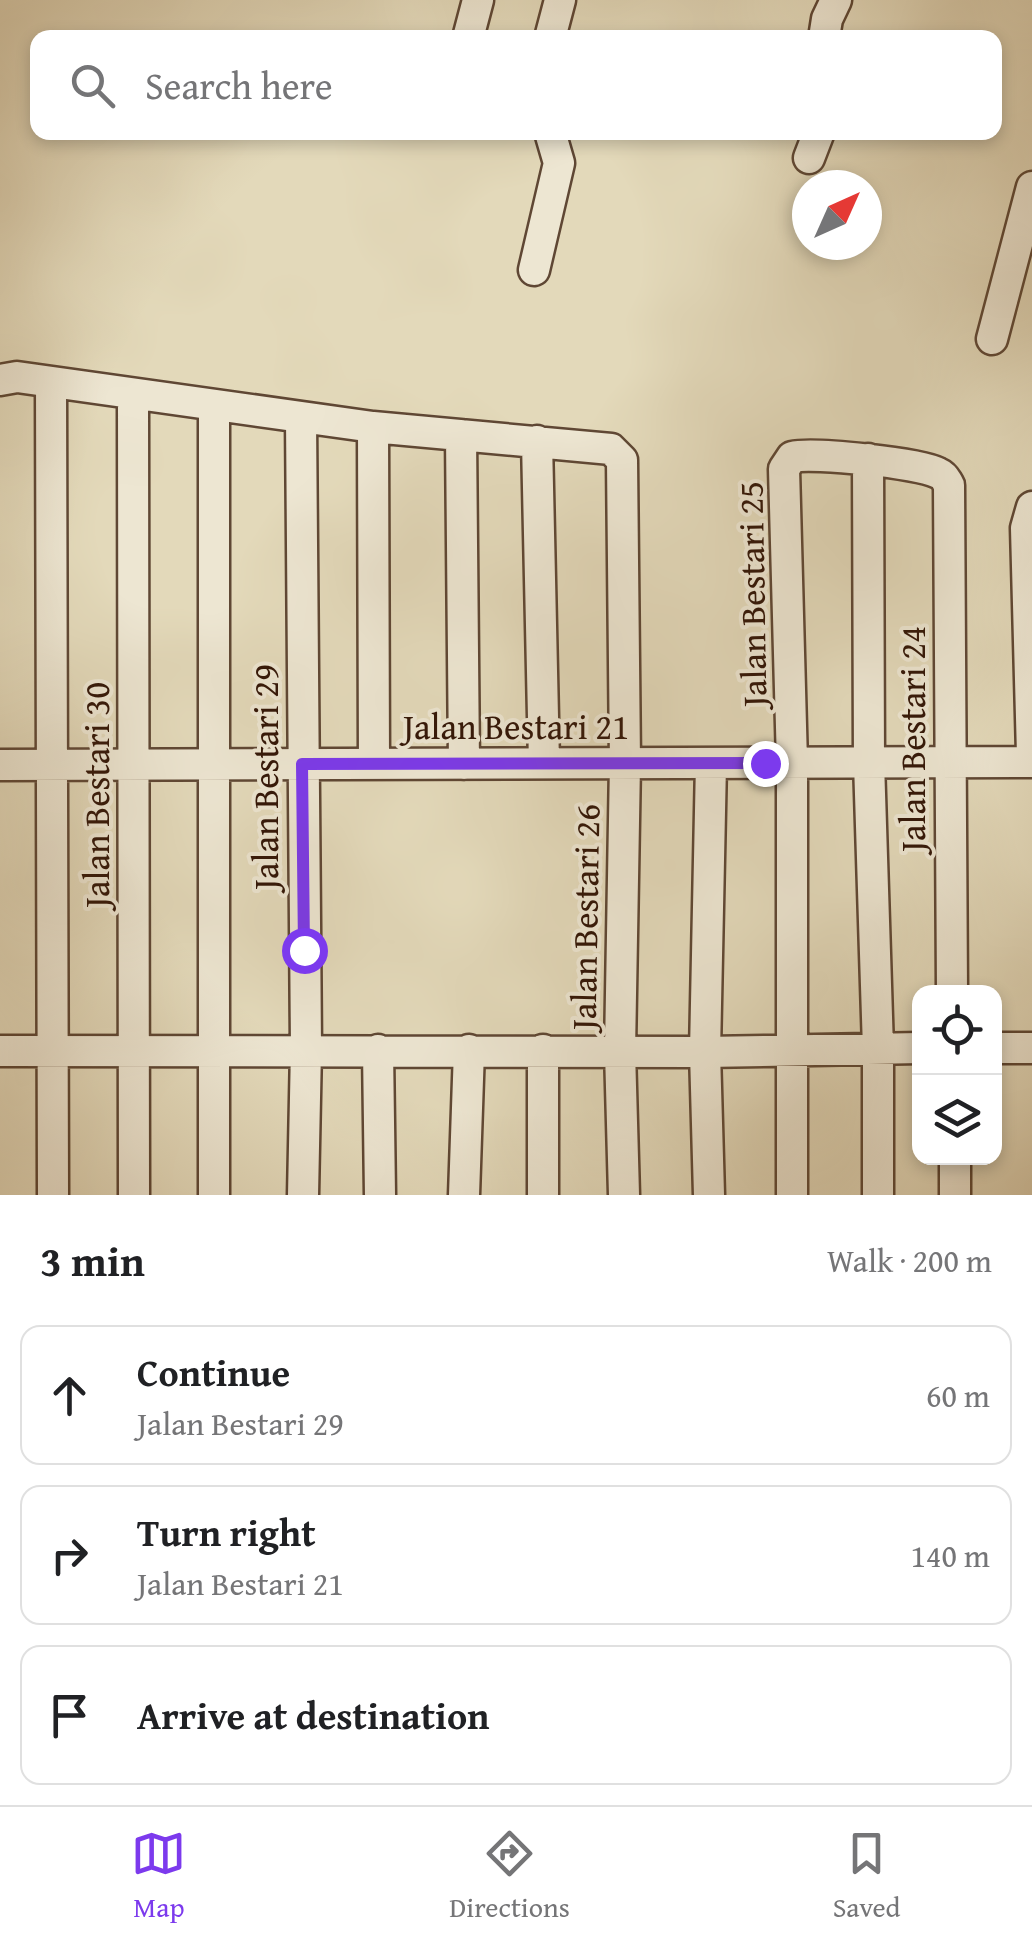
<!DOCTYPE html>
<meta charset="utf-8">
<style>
body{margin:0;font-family:"Gentium Book Plus",serif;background:#f2f2f2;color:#202124}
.controls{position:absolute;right:30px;bottom:30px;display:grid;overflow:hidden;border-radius:20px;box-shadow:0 5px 15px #0003}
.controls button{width:90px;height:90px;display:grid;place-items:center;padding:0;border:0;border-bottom:2px solid #e0e0e0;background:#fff;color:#202124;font:50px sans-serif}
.compass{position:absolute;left:792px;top:170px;width:90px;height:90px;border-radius:50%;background:#fff;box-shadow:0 5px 15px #0003;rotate:45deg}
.stop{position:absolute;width:30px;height:30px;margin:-22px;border:8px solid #7c3aed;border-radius:50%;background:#fff}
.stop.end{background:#7c3aed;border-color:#fff;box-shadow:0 2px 10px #0008}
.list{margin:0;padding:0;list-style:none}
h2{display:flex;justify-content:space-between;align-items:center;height:130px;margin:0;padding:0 40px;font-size:42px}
h2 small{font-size:32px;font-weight:400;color:#757577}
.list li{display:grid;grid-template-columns:65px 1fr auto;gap:30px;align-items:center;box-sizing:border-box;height:140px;margin:0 20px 20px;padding:0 20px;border:2px solid #e0e0e0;border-radius:20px}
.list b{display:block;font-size:38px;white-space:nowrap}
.list p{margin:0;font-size:32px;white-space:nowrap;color:#757577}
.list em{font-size:32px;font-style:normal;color:#757577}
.icon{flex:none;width:55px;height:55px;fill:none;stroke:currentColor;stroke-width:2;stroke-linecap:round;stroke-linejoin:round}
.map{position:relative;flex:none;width:1032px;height:1195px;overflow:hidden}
.search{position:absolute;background:#fff;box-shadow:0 5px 15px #0003;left:30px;right:30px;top:30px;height:110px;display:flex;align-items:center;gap:25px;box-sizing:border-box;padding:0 35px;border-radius:20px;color:#757577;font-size:38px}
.sheet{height:610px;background:#fff}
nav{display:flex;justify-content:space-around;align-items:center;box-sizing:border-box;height:140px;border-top:2px solid #e0e0e0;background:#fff;font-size:28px;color:#757577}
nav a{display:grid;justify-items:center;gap:5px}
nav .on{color:#7c3aed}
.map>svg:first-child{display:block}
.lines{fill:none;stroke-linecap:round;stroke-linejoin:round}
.minor-casing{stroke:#5f4734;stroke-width:35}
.minor{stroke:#ede6d2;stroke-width:30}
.route{stroke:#7c3aed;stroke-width:12}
.labels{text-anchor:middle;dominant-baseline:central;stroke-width:8;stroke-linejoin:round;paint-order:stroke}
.street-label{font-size:35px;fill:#331607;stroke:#ede6d2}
</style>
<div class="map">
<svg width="1032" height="1195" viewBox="0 0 1032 1195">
<rect width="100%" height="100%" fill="#e3d9ba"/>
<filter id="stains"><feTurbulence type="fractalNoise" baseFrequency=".002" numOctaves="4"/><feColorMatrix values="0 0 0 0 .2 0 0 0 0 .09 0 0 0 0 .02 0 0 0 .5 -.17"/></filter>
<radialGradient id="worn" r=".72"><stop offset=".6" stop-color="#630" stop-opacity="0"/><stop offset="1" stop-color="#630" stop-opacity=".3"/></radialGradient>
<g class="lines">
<g class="minor-casing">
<path id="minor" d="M468,38L478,0
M550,38L560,0
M824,38L827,19L836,0
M809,158L819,132
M534,270L559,163L550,132
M992,339L1032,187
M0,380L17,377L373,427L611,449L622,460L625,763L620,1051L624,1195
M51,382L53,1195
M133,396L134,1195
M301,418L306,1049L303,1195
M373,427L374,763
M461,435L464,764
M537,441L544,763
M868,459L869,762L878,1049V1195
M1032,507L1026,528L1032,755
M0,765L1032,762
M994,1048H1032
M378,1050L380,1195
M0,1051L705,1052L920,1048
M955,1158V1195
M214,1195V406
M464,1195L469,1050
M543,1195V1050
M709,1195L705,1052L711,763
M792,1195V763L784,469L792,457C813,452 919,463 938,473C945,476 945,479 949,485L952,992"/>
</g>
<use href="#minor" class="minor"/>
</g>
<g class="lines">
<path class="route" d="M304,950L302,764L765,763"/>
</g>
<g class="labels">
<g class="street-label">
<text transform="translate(752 594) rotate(-91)">Jalan Bestari 25</text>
<text x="516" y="726">Jalan Bestari 21</text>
<text transform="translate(912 739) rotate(-90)">Jalan Bestari 24</text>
<text transform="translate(265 777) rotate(-90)">Jalan Bestari 29</text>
<text transform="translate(96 795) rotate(-90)">Jalan Bestari 30</text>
<text transform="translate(585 917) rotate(-89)">Jalan Bestari 26</text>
</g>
</g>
<rect width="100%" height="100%" filter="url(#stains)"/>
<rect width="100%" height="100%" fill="url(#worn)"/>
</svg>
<div class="controls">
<button><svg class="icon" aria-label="locate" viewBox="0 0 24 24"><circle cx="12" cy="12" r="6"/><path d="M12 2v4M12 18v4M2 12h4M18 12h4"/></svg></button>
<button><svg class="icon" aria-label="layers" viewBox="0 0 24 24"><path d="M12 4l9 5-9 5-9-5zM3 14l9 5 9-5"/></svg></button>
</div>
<svg class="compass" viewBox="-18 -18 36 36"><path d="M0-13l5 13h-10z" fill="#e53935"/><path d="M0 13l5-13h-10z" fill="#757577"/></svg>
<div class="stop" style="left:304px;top:950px"></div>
<div class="stop end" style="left:765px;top:763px"></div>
<div class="search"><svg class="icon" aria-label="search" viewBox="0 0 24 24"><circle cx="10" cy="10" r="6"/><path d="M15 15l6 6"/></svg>Search here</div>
</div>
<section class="sheet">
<h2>3 min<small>Walk · 200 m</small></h2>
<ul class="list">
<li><svg class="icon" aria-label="ahead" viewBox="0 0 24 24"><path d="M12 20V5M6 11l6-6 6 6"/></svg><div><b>Continue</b><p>Jalan Bestari 29</p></div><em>60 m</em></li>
<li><svg class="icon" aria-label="right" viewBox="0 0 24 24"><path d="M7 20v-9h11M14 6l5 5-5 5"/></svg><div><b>Turn right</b><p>Jalan Bestari 21</p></div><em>140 m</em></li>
<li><svg class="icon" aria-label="arrive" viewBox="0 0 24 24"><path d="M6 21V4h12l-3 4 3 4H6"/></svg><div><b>Arrive at destination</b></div></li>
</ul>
</section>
<nav>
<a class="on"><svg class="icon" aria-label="map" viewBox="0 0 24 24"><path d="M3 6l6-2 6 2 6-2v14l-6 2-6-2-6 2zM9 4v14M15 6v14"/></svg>Map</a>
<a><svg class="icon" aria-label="directions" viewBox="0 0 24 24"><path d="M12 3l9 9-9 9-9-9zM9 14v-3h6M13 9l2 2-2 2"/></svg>Directions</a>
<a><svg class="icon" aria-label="saved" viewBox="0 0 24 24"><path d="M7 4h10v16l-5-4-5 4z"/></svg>Saved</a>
</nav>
